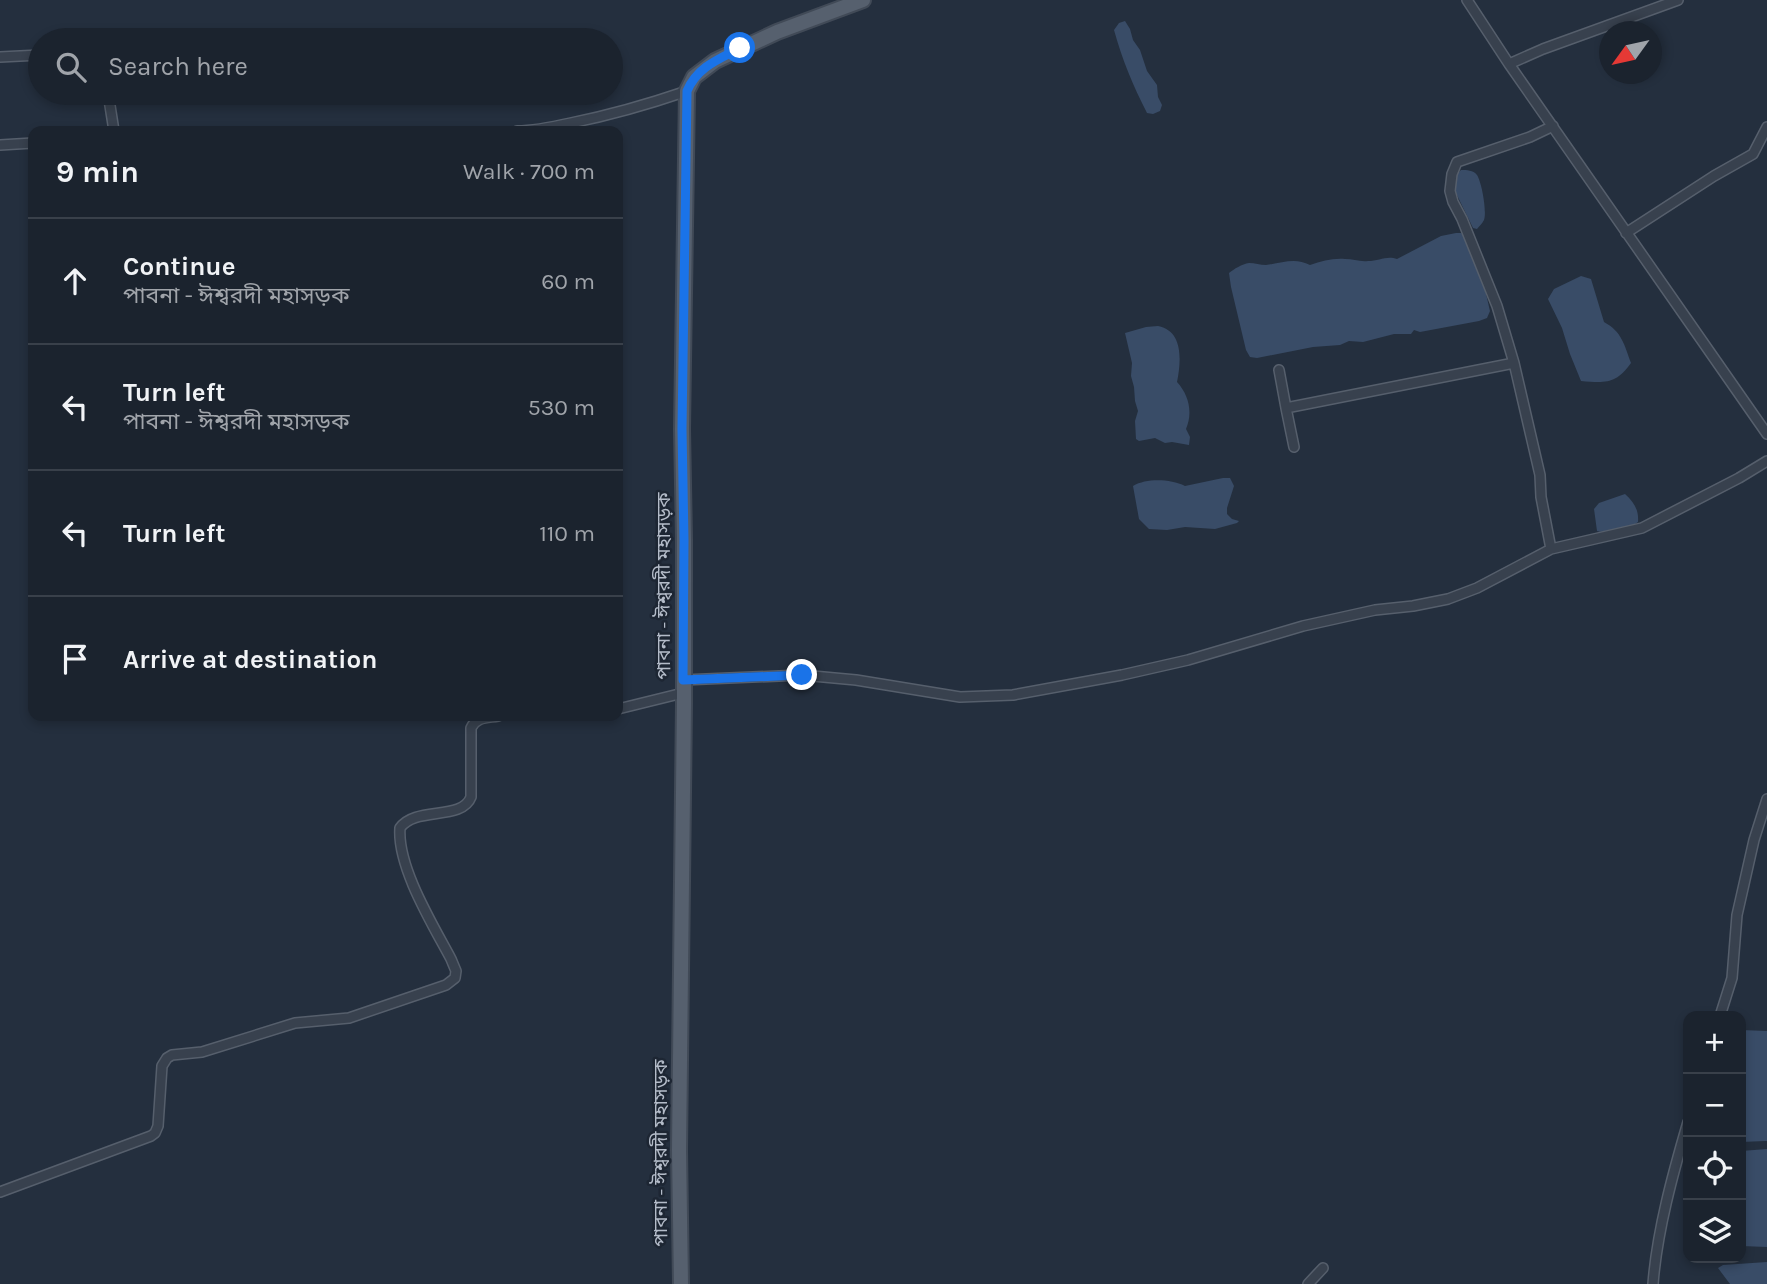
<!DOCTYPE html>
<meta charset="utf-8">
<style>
body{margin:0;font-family:Karla,"Noto Sans Bengali",sans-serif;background:#282f3a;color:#f1f3f6}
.controls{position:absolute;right:21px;bottom:21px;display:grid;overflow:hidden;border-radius:14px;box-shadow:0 4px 10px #0003}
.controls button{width:63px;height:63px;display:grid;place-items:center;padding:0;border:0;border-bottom:2px solid #39404a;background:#1b232e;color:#f1f3f6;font:35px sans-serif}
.compass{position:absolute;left:1599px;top:21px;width:63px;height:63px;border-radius:50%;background:#1b232e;box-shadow:0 4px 10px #0003;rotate:237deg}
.stop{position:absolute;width:21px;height:21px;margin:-16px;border:5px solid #1a73e8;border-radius:50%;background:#fff}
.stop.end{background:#1a73e8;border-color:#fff;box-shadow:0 2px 7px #0008}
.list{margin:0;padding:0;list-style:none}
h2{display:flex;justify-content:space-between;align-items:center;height:91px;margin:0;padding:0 28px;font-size:30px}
h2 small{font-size:23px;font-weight:400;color:#a0a4aa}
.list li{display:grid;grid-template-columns:46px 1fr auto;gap:21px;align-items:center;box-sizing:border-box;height:126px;padding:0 28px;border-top:2px solid #39404a}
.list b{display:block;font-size:26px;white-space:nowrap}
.list p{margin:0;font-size:23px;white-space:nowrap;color:#a0a4aa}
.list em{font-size:23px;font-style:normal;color:#a0a4aa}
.icon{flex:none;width:38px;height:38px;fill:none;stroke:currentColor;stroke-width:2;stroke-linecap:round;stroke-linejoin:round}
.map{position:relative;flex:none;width:1767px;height:1284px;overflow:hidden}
.search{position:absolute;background:#1b232e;box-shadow:0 4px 10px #0003;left:28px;top:28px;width:595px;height:77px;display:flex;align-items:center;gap:18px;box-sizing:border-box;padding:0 24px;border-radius:38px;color:#a0a4aa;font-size:26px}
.panel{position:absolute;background:#1b232e;box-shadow:0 4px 10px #0003;left:28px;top:126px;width:595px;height:595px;border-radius:14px}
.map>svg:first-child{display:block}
.water{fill:#394c67}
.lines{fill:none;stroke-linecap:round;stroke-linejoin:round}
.minor-casing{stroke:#565f6c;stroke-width:12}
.primary-casing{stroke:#414a57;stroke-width:18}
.minor{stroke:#38414e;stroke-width:9}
.primary{stroke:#56606e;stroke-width:14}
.route{stroke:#1a73e8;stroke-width:9}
.labels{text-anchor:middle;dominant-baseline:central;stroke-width:5;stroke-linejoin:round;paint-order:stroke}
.street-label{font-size:19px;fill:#b4bcc9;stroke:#1d2633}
</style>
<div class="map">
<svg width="1767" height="1284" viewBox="0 0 1767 1284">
<rect width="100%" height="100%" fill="#242f3e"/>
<path class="water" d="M1125,21L1130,29L1133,40L1140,50L1147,71L1157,85L1158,97L1162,105L1160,111L1153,114L1147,113C1133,86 1122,59 1114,30L1119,23Z
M1461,170C1467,170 1473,170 1477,175C1482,183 1487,212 1484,220C1482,224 1479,226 1477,229L1473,228L1455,191L1457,174Z
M1456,233C1458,233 1460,233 1461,233C1474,239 1487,297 1490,311L1487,318L1479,321L1420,332L1414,330L1411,334H1394L1363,342L1349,341L1340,345L1313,347L1257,358L1250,357L1246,350L1231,287L1229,273C1234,269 1242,264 1249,263C1255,263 1260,265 1266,265C1282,263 1295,257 1310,265C1322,261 1333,258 1345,259C1353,259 1360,262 1368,261C1379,261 1387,255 1397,259L1441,236Z
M1581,276L1591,279L1604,322C1622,332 1624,344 1631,363C1616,384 1606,383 1581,381L1570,354L1562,328L1548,299L1554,289Z
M1158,326C1184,331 1181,362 1177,382C1189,395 1193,413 1186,429L1190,437L1189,445L1172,442L1165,443L1155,438L1139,441L1136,439L1135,421L1138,411L1135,401L1134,387L1131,376L1132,363L1125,333L1146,327Z
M1223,478H1230L1234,486L1227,508V514L1232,519L1239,521L1237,523L1215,529L1185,527L1167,530L1149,529L1139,519L1133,486C1147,478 1170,479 1185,486Z
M1625,494C1634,502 1639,510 1638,522C1628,530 1608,534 1597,531L1594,509L1599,503Z
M1741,1030L1767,1031V1141H1765L1741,1142Z
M1767,1149V1247L1741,1246V1151Z
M1767,1262V1284H1730L1718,1268L1723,1265Z"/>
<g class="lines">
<g class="minor-casing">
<path id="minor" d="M1467,0L1509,64L1767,434
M0,57L40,55
M1509,64L1543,49L1678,0
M108,93L114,131
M517,131C535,131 553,127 571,123C611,115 649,104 687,91
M0,145L33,143
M1626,233L1714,176L1753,154L1767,127
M1279,370L1286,408
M1294,447L1286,408L1514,363
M1551,549L1541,497L1540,475L1514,363L1497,306L1462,219L1453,202L1450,191L1452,174L1457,162L1530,137L1553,126
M683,680L802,675L856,680L960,697L1013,695L1122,675L1188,660L1303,626L1375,610L1413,606L1448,599L1477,588L1551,549L1642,528L1739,478L1767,461
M618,709L683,693
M1720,1016L1732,978L1737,915L1754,840L1767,799
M0,1192L151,1136L155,1133L158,1126L162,1066L167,1058L172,1055L202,1052L295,1023L349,1018L446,985L455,978L456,971L451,959C433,925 397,867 400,828C415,806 462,821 471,797V728C476,717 487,718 498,716
M1308,1284L1323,1268
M1653,1284C1657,1231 1673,1173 1688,1122"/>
</g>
<g class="primary-casing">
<path id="primary" d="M681,1284L679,1150L684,703V539L682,429L687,91L694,77L715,61L777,32L863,0"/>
</g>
<use href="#minor" class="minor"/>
<use href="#primary" class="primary"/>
</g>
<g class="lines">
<path class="route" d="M740,48C719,59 697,67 687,91L682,429L684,540L683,680L802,675"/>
</g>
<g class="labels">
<g class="street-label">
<text transform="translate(664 586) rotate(-90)">পাবনা - ঈশ্বরদী মহাসড়ক</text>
<text transform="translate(661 1153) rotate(-90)">পাবনা - ঈশ্বরদী মহাসড়ক</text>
</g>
</g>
</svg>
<div class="controls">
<button>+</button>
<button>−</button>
<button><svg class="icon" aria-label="locate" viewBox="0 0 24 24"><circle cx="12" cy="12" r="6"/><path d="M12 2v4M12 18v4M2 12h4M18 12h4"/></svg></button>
<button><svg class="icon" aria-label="layers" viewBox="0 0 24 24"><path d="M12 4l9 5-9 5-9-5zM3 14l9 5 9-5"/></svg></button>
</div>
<svg class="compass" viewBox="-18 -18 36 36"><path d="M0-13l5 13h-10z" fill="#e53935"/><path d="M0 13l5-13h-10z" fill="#a0a4aa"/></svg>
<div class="stop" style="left:740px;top:48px"></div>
<div class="stop end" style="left:802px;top:675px"></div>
<div class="search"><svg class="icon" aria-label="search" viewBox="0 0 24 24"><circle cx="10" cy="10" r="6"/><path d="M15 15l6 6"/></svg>Search here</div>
<section class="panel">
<h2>9 min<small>Walk · 700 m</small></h2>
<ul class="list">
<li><svg class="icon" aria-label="ahead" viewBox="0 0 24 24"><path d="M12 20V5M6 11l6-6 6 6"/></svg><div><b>Continue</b><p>পাবনা - ঈশ্বরদী মহাসড়ক</p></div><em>60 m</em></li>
<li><svg class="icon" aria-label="left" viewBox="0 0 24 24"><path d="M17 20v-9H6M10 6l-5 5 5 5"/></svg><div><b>Turn left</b><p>পাবনা - ঈশ্বরদী মহাসড়ক</p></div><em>530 m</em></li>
<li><svg class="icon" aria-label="left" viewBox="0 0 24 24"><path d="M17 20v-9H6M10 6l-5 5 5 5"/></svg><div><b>Turn left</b></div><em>110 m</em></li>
<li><svg class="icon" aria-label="arrive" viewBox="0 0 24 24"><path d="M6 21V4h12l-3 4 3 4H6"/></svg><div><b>Arrive at destination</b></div></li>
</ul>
</section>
</div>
